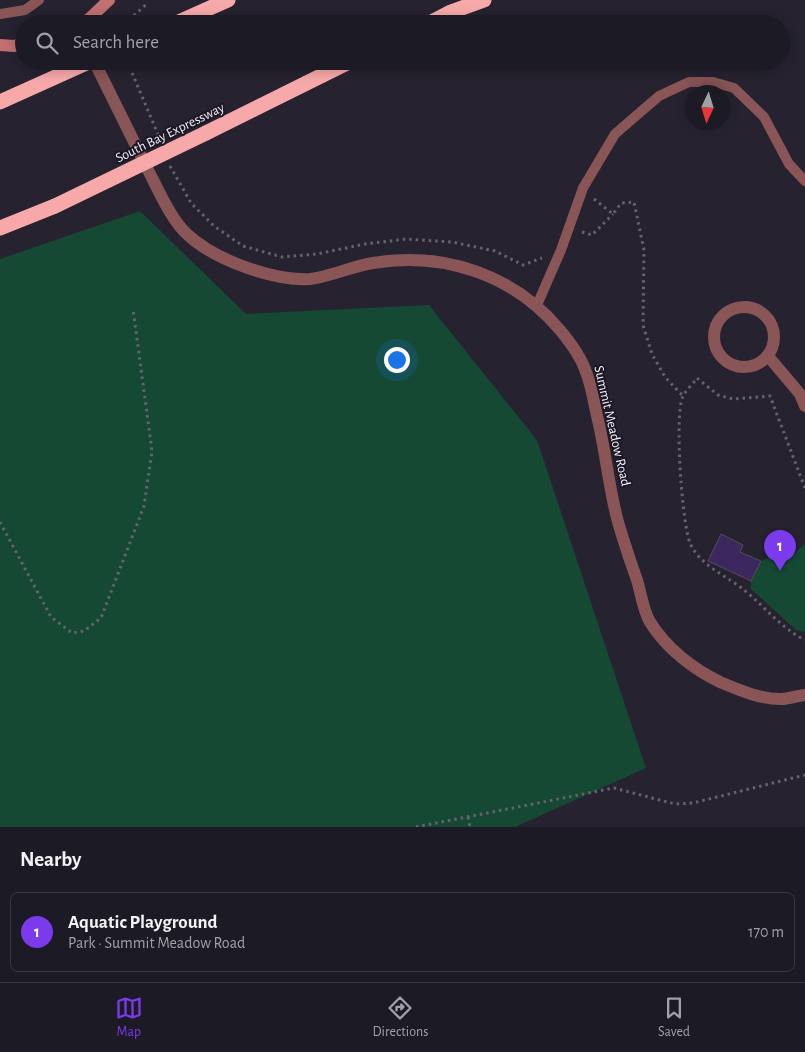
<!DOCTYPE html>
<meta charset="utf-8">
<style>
body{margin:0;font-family:"Alegreya Sans",sans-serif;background:#292731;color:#f1f3f6}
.compass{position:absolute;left:685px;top:85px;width:45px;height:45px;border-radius:50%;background:#1c1a24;box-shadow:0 2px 12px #0003;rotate:184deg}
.you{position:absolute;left:396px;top:359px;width:18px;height:18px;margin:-12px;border:4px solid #fff;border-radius:50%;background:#1a73e8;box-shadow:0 0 0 8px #1a73e833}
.badge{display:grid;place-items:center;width:32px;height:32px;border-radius:50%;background:#7c3aed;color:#fff;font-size:16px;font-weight:700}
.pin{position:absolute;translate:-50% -41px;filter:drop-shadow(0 1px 2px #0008)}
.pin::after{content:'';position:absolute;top:26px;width:18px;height:15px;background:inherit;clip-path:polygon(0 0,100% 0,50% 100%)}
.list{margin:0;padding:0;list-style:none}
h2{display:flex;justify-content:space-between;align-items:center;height:65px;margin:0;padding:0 20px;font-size:21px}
h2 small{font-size:16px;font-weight:400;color:#a0a1a6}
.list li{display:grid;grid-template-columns:32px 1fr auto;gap:15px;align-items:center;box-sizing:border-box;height:80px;margin:0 10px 10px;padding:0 10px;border:1px solid #3a3841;border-radius:8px}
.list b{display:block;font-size:19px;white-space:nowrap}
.list p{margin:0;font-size:16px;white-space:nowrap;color:#a0a1a6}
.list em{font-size:16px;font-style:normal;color:#a0a1a6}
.icon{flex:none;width:28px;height:28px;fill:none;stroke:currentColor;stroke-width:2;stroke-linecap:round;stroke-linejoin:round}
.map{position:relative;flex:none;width:805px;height:827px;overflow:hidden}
.search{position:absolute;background:#1c1a24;box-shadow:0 2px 12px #0003;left:15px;right:15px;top:15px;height:55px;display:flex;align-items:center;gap:12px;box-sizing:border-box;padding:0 18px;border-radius:28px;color:#a0a1a6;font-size:19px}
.sheet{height:155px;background:#1c1a24}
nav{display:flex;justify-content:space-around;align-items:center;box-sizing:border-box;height:70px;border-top:1px solid #3a3841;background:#1c1a24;font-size:14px;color:#a0a1a6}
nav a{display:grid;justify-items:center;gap:2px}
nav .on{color:#7c3aed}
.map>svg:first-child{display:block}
.green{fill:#154934}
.building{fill:#3c275e;stroke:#514d5d}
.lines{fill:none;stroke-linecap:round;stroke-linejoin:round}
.path{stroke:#66636f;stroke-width:3;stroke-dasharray:2.5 4;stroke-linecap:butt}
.lane{stroke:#895556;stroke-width:10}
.street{stroke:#895556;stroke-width:12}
.secondary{stroke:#c26f71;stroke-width:12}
.highway{stroke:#f7a9a9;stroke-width:15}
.highway-bridge{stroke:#f7a9a9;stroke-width:15}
.labels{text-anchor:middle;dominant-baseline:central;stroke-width:4;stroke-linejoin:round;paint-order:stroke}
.street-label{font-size:14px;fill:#f1eff8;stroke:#1d1826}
</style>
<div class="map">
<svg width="805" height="827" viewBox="0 0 805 827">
<rect width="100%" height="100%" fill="#262230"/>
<path class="green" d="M140,211L246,314L429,305L537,440L646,768L515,827H0V259Z
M803,545L805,546V632L796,630L751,589V581L761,561L771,557L794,554Z"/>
<path class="building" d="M721,534L743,545L740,552L761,561L751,581L708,561Z"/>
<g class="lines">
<path class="path" d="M124,24L148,3
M127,61L160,139
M170,166L191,203L214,226L243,246L282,257L317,254L365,244L406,239L452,242L495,251L523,265L542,258
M594,199L613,214L621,203L634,202L644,250L643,325L652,354L665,377L683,396
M582,232L592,235L613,214
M805,488L770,396L733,399L718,395L697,378C693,384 686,390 683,396C674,414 682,523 690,543C699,565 727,576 744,590C765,607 781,628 805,640
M0,522L51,617L72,633L84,631L101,618L144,506L152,451L133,309
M468,817L470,827
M416,827L614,788L675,804L693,803L805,775"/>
<path class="lane" d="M0,14L25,10L39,0
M537,305L561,250L583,188L615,134L659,96L689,82H713L734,88L764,117L789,164L805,181"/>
<path class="street" d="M94,61C112,97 130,134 148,170C158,189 171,220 188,235C215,260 273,281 310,279C329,277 353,266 373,263C444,251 514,275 560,330C570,342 581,357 586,372C592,387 594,404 598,420C606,454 609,489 618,522C624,542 630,561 637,580C641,593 643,610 650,622C666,648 693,669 720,682C739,690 762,700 783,699C790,698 798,696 805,695
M714 337a30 30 0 1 1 60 0a30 30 0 1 1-60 0Z
M768,356L800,394L805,406"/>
<path class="secondary" d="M80,24L89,19L109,0
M0,45L14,46L24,43"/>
<path class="highway" d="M174,24L228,0
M428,24L451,12L484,0
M0,102L91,61
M206,133L351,61
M0,228L55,206"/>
<path class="highway-bridge" d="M55,206L206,133"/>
</g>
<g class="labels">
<g class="street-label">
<text transform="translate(170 133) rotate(-26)">South Bay Expressway</text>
<text transform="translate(612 426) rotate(77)">Summit Meadow Road</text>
</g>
</g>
</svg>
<svg class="compass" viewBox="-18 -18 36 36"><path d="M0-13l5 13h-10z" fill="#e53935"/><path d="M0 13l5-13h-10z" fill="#a0a1a6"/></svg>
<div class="you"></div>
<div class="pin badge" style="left:780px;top:571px">1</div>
<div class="search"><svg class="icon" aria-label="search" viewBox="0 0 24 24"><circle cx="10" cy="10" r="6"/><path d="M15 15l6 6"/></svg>Search here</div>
</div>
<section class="sheet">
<h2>Nearby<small></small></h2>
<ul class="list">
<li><span class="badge">1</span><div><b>Aquatic Playground</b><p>Park · Summit Meadow Road</p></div><em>170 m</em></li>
</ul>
</section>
<nav>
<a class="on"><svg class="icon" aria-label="map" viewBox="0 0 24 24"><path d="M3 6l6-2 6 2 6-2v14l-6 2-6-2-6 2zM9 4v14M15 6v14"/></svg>Map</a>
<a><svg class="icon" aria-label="directions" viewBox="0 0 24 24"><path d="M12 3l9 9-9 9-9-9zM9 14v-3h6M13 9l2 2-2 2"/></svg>Directions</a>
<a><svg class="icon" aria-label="saved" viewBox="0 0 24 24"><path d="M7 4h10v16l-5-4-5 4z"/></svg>Saved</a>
</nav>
